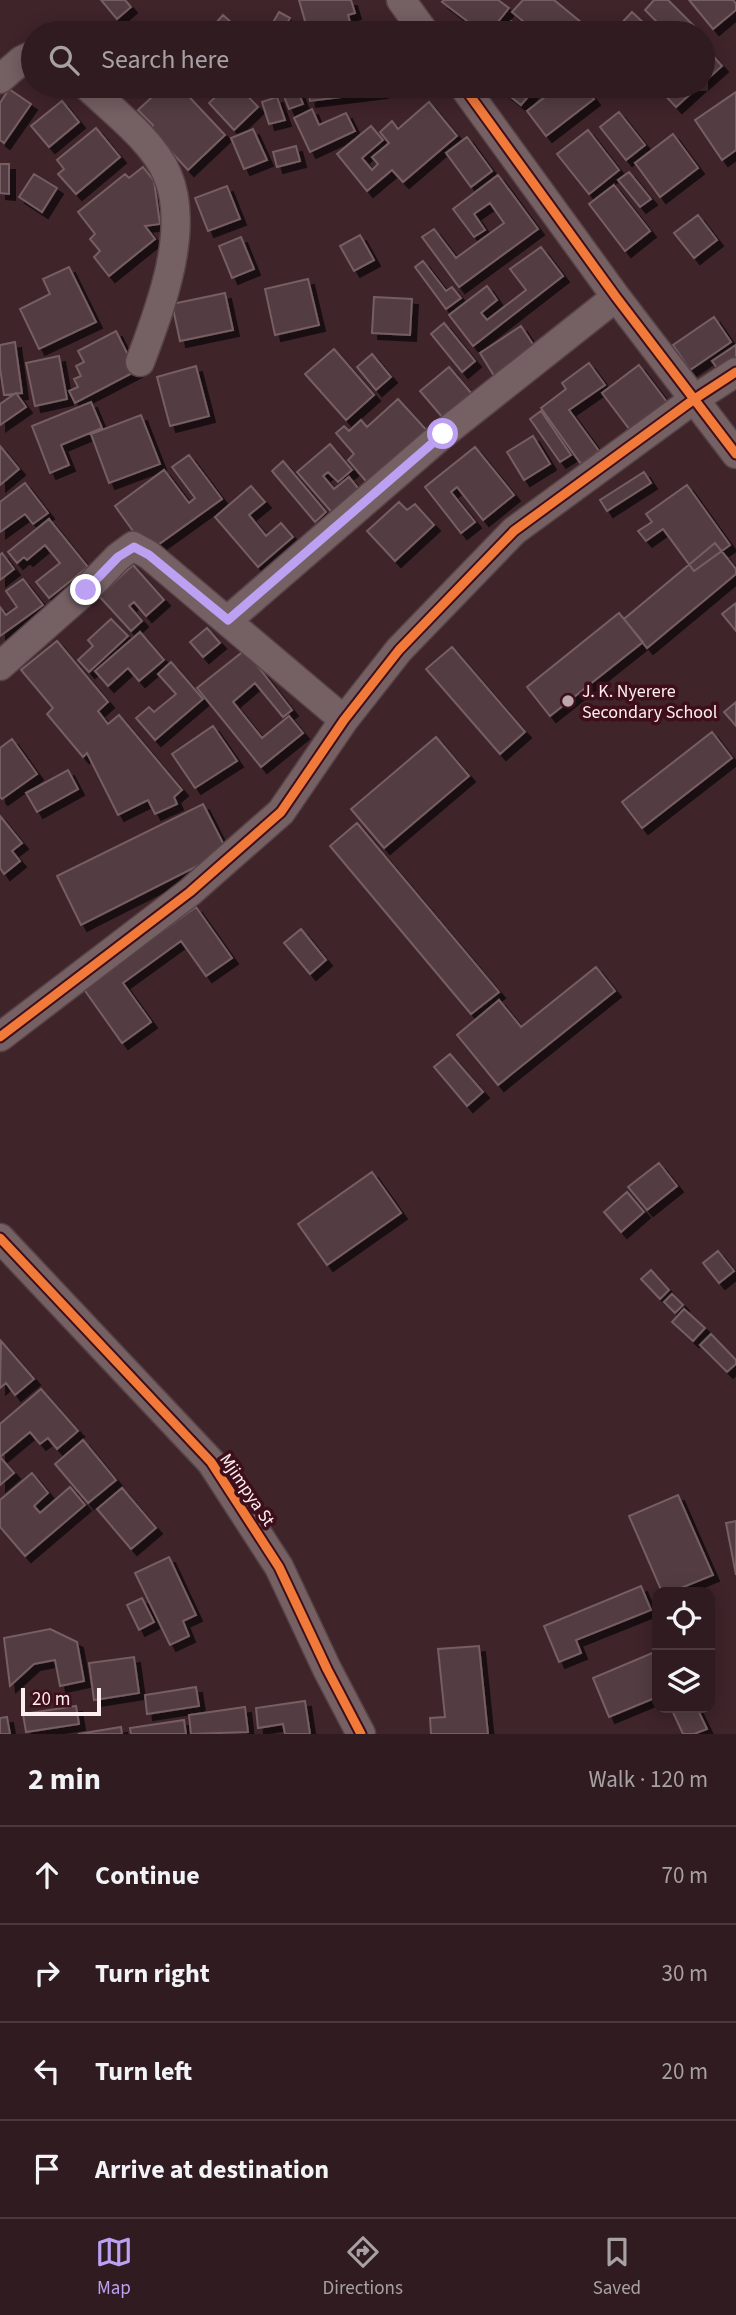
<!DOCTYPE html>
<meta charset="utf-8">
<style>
body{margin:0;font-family:"Source Sans 3",sans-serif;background:#3b282d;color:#f1f3f6}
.controls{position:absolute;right:21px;bottom:21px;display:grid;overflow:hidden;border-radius:14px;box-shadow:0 4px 18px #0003}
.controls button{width:63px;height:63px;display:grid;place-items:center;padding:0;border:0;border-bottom:2px solid #4a393e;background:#2f1b20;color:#f1f3f6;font:35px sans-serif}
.scale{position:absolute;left:21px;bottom:18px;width:80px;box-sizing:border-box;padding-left:7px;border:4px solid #fdeff0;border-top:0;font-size:19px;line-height:24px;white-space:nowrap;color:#fdeff0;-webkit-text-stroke:5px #3e0f1b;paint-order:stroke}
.stop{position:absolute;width:21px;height:21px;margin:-16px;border:5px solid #bca0f2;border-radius:50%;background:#fff}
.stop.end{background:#bca0f2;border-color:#fff;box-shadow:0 2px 7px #0008}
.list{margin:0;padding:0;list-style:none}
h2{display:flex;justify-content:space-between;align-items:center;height:91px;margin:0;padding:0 28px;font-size:30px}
h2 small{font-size:23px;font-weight:400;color:#a7a1a5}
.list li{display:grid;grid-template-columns:46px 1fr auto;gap:21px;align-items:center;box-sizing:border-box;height:98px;padding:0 28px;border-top:2px solid #4a393e}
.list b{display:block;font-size:26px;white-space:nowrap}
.list em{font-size:23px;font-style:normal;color:#a7a1a5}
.icon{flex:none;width:38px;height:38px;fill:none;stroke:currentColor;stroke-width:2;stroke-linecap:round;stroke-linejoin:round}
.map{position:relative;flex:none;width:736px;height:1734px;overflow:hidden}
.search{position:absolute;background:#2f1b20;box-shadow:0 4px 18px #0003;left:21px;right:21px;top:21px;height:77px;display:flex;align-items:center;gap:18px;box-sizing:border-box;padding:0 24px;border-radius:38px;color:#a7a1a5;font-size:26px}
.sheet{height:483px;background:#2f1b20}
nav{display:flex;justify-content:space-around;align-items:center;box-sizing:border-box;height:98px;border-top:2px solid #4a393e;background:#2f1b20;font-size:19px;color:#a7a1a5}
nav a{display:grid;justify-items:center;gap:4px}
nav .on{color:#bca0f2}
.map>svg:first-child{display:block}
.building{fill:#533d42;stroke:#755e62;stroke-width:2;filter:url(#shadow)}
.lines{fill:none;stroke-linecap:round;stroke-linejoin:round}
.minor-casing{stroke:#574347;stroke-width:31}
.minor{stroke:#756063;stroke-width:28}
.cycleway-casing{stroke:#3e0f1b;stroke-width:13}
.cycleway{stroke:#f17a3a;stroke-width:9}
.route{stroke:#bca0f2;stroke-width:9}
.poi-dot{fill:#baa8ab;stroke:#3e0f1b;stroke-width:2.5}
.labels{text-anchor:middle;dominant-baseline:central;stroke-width:7;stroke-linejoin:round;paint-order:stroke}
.poi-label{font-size:18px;fill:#fdeff0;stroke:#3e0f1b;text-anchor:start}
.street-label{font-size:18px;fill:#fdeff0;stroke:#3e0f1b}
</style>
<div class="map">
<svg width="736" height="1734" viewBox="0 0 736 1734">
<defs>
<filter id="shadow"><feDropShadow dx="6" dy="6" stdDeviation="0" flood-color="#0009"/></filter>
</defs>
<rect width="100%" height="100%" fill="#3f242a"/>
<path class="building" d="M101,0H125L131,7L117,19Z
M299,0H351L355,13L348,15L353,33H298L297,31L307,28Z
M444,0H498L509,8L489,33H483L442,2Z
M523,0H554L582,23L574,33H537L512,12Z
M654,0H668L701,33H668L645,10Z
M689,0H733L736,4V10L713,29Z
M279,12L290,18L281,33H267Z
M632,12L649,28L643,33H620L616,29Z
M223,15L243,33H207Z
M511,21L527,33H501Z
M706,48L722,66L703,83V51Z
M164,86H179L225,135L188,170L150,129L153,125L138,110Z
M227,86H238L258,107L234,130L209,103Z
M280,86H296L303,104L289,109Z
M308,86H381L382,92L310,101Z
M497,86H537L521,105Z
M559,86H584L594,99L546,136L527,111Z
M664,86H699L676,107L660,90Z
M9,89L31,104L4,143L0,140V103Z
M736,92V150L722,160L695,120Z
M277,97L285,120L269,124L262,102Z
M62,101L79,122L49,147L31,126Z
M429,102L457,136L403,182L392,170L367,191L337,154L371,126L383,140L362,158L372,170L378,164L372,157L389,143L380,132L392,121L398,129Z
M312,109L319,125L346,113L355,131L310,152L294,118Z
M619,112L645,145L626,160L600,127Z
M96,128L120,157L76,194L58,174L64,169L57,160Z
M253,129L267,160L244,169L231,138Z
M588,130L619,170L589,194L557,154Z
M673,134L698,168L660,197L635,163Z
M467,137L492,171L471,187L446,153Z
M296,146L300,161L277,167L273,152Z
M0,164H9V194L0,193Z
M143,167L154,181L160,224L145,226L155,239L109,276L94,257L100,251L90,239L95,234L78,212L125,174L129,178Z
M629,172L651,199L640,207L618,180Z
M34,174L57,188L42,212L19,197Z
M498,175L538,229L459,287L422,237L434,229L456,258L504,223L490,203L474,214L485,230L474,237L453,209Z
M614,185L650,231L625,251L589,204Z
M227,186L240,219L208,231L195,198Z
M698,215L717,240L694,258L674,233Z
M360,235L374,260L354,271L340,246Z
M241,237L254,269L232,278L219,246Z
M541,247L563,276L473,346L449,315L487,286L497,300L481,313L487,320L526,290L510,269Z
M423,261L446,291L452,287L461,298L446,309L415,267Z
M69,267L96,322L39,349L20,309L50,294L43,279Z
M308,279L319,325L275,335L265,289Z
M225,293L233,330L180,341L172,304Z
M374,297L412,299L410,335L372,333Z
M714,317L731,342L690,370L673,345Z
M444,323L475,361L462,372L431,334Z
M521,326L538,352L496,379L480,353Z
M116,331L136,371L75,403L69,391L78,387L74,379L81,376L76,366L84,362L78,351Z
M15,342L22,393L4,395L0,368V345Z
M736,345V366L722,375L712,361Z
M334,349L374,395L346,420L305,374Z
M372,354L391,377L376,390L357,367Z
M59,356L67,399L35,406L26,363Z
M589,363L605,385L569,410L599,451L581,464L541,408L566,389L562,383Z
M639,365L673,410L636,438L602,393Z
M196,366L209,416L170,426L157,377Z
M449,367L472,394L443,418L420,391Z
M16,393L26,407L0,425V404Z
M398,399L430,434L371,487L348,460L354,454L336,433L344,426L349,431L361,420L367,427Z
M91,402L102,428L61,445L69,465L50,473L32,426Z
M541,411L571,455L560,462L530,419Z
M141,415L160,464L109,483L91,434Z
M533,436L550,464L524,480L507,452Z
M330,444L352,470L338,482L328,472L323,476L334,489L349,477L362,493L335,516L297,472Z
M0,446L19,469L0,485Z
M475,447L514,495L483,520L457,487L451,492L475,522L461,533L425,487Z
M189,455L222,499L148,552L115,506L164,470L189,503L195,498L172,467Z
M283,461L326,512L315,522L272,471Z
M644,472L651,483L607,511L600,500Z
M25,483L48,513L33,524L25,514L0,532V502Z
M687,485L730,545L694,571L663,529L646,541L638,531L652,522L646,514Z
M251,486L265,502L249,515L266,536L281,523L293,537L258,567L215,517Z
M399,502L407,510L415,504L434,525L395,561L367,531Z
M49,519L88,567L49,598L36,582L60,563L45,545L27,560L24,557L17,563L8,552Z
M715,543L736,569V574L647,648L624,619Z
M2,553L14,569L0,580V555Z
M133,565L164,600L146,616L134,602L129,606L142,621L131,631L99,596Z
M23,579L43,605L0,636V607L6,615L17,607L6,591Z
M736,603V631L722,614Z
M619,613L643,642L550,716L527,687Z
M111,619L128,636L89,672L78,660L93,646L88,640Z
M207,628L220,643L203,657L190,642Z
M140,632L164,660L139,681L128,668L108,686L95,671Z
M57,641L108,702L98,711L108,724L119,715L182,790L174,797L177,804L155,814L148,800L118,815L87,753L83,757L47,714L53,708L21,670Z
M452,647L525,732L500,754L426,669Z
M245,650L292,710L283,717L255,683L233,702L262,738L289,716L303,733L261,767L197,688Z
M171,662L203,699L155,740L136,718L149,707L154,712L176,694L158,674Z
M736,702V726L724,712Z
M213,726L237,761L195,788L172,754Z
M712,732L732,758L642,828L622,802Z
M436,737L469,776L384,848L351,809Z
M12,739L37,774L2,799L0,797V748Z
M68,770L78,789L37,812L26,793Z
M203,804L227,851L81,925L57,876Z
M0,816L22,843L12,851L20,861L4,874L0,868Z
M357,823L499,992L471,1014L330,846Z
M196,907L232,958L206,976L181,941L123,983L151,1022L122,1043L83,988Z
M301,929L326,960L310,974L284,943Z
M596,967L615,991L498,1085L457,1035L499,1000L521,1027Z
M450,1054L483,1092L467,1106L434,1067Z
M659,1163L677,1186L647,1210L628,1187Z
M372,1172L401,1213L327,1265L298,1224Z
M627,1192L644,1212L621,1232L604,1212Z
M718,1251L734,1271L719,1283L703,1263Z
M651,1270L669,1290L660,1299L641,1279Z
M672,1294L683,1305L675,1313L664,1302Z
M684,1309L705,1328L693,1341L672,1322Z
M711,1334L736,1360V1364L727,1372L700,1345Z
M1,1341L34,1379L15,1395L6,1383L0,1388Z
M41,1389L78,1431L57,1449L48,1438L40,1444L30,1432L0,1457V1424Z
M83,1440L116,1480L88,1503L55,1464Z
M0,1457L14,1473L0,1485Z
M32,1473L48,1493L34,1506L40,1513L70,1487L85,1505L25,1556L0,1527V1500Z
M122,1488L156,1528L131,1549L97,1509Z
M678,1495L713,1575L671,1592H662L629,1516Z
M736,1521V1575L726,1523Z
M169,1557L196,1615L183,1621L189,1636L170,1645L135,1573Z
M641,1586L651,1610L576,1640L581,1653L559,1662L544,1626Z
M142,1598L154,1622L139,1630L127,1605Z
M50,1629L77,1642L84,1681L60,1686L55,1660L34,1664L10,1686L4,1638Z
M479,1646L488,1734H431L430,1718L445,1717L438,1649Z
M657,1651V1697L609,1717L593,1678Z
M134,1657L139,1693L94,1700L89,1663Z
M196,1687L199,1706L147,1714L145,1695Z
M305,1701L310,1734H285L283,1724L258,1728L256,1708Z
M76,1706L79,1724L26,1732L23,1714Z
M245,1707L248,1732L191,1734L189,1715Z
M671,1708H697L707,1729L694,1734H683Z
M7,1717L10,1734H0V1718Z
M184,1720L186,1734H131L130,1728Z
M121,1727L122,1734H78Z"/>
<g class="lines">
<g class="minor-casing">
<path id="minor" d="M401,0L425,33
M0,79L22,60L33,55
M87,86C112,110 153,141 167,174C191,229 160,309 140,362
M463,86L616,297L736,454
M228,620L443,434L616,297
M0,666L86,590L118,557L133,546L149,555L344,720
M0,1037L190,892L281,812L344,720L399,650L514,531L693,400L736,372
M0,1238L211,1462L279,1567L327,1669L361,1734"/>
</g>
<use href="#minor" class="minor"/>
<g class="cycleway-casing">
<path id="cycleway" d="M463,86L616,297L736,454
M0,1037L190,892L281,812L344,720L399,650L514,531L693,400L736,372
M0,1238L211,1462L279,1567L327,1669L361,1734"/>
</g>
<use href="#cycleway" class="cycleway"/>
</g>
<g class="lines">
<path class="route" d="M86,590L118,557L134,547L149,555L228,620L443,434"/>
</g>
<circle class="poi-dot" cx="568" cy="701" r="7"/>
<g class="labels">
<g class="poi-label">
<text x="582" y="691">J. K. Nyerere<tspan x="582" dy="21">Secondary School</tspan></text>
</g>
<g class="street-label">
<text transform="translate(247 1490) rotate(56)">Mjimpya St</text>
</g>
</g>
</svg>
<div class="controls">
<button><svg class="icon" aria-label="locate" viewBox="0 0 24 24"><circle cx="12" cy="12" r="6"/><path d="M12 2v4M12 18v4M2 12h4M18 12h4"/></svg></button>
<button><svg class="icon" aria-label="layers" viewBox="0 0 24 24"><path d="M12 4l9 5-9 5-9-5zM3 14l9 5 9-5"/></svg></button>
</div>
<div class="scale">20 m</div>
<div class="stop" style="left:443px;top:434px"></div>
<div class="stop end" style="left:86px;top:590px"></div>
<div class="search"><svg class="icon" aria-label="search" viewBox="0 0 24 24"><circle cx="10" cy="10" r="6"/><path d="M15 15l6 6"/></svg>Search here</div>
</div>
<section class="sheet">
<h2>2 min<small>Walk · 120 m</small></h2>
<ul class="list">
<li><svg class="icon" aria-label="ahead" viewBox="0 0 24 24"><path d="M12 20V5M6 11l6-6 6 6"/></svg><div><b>Continue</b></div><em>70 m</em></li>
<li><svg class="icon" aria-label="right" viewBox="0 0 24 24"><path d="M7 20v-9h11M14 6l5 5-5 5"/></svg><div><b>Turn right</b></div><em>30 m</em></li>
<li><svg class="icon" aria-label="left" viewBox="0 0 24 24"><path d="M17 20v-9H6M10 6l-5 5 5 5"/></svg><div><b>Turn left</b></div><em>20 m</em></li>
<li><svg class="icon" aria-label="arrive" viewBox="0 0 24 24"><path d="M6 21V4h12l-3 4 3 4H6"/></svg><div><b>Arrive at destination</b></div></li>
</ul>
</section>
<nav>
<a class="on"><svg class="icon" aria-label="map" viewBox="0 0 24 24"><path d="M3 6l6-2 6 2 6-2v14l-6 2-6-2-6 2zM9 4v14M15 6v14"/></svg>Map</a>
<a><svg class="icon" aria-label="directions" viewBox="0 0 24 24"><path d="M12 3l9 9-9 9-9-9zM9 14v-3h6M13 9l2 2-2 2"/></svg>Directions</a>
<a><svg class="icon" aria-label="saved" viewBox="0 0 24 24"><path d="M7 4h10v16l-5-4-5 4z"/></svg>Saved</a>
</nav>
